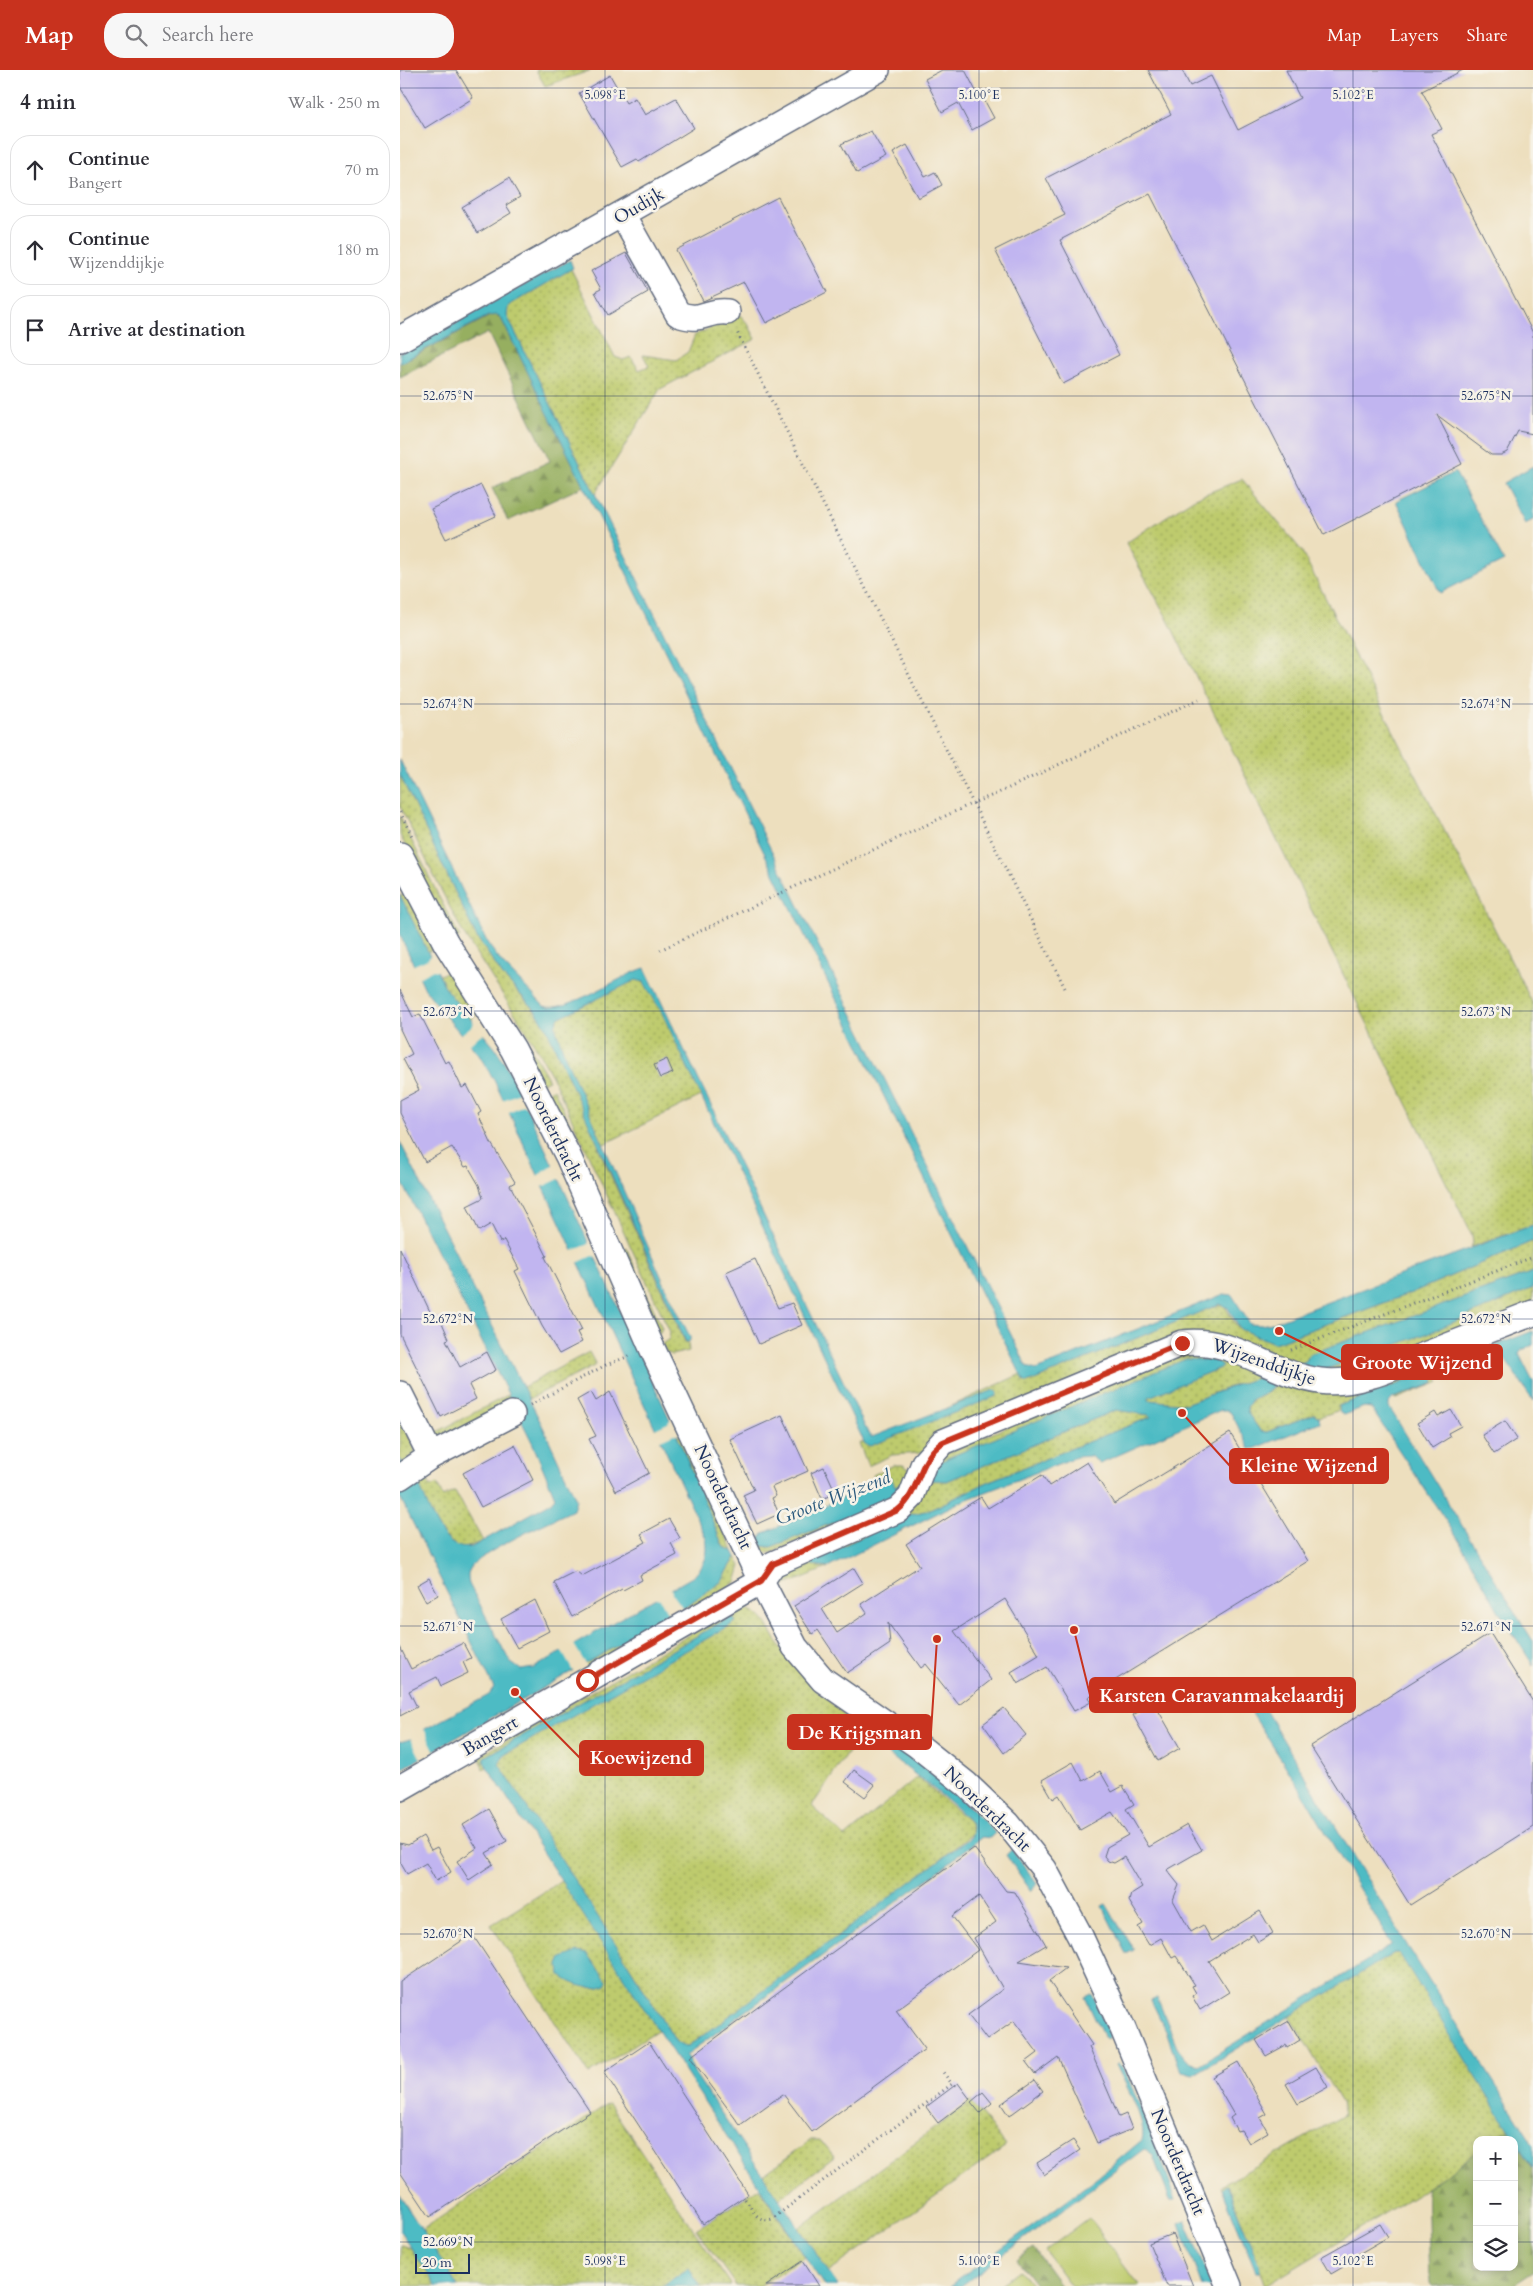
<!DOCTYPE html>
<meta charset="utf-8">
<style>
body{margin:0;font-family:Cardo,serif;background:#f7f7f7;color:#2b2b33}
.controls{position:absolute;right:15px;bottom:15px;display:grid;overflow:hidden;border-radius:10px;box-shadow:0 2px 8px #0003}
.controls button{width:45px;height:45px;display:grid;place-items:center;padding:0;border:0;border-bottom:1px solid #e1e1e2;background:#fff;color:#2b2b33;font:25px sans-serif}
.scale{position:absolute;left:15px;bottom:12px;width:55px;box-sizing:border-box;padding-left:5px;border:2px solid #1b2f5e;border-top:0;font-size:14px;line-height:18px;white-space:nowrap;color:#1b2f5e;-webkit-text-stroke:4px #f7f3e8;paint-order:stroke}
.stop{position:absolute;width:15px;height:15px;margin:-11px;border:4px solid #c8321e;border-radius:50%;background:#fff}
.stop.end{background:#c8321e;border-color:#fff;box-shadow:0 1px 5px #0008}
.list{margin:0;padding:0;list-style:none}
h2{display:flex;justify-content:space-between;align-items:center;height:65px;margin:0;padding:0 20px;font-size:21px}
h2 small{font-size:16px;font-weight:400;color:#7c7c81}
.list li{display:grid;grid-template-columns:32px 1fr auto;gap:15px;align-items:center;box-sizing:border-box;height:70px;margin:0 10px 10px;padding:0 10px;border:1px solid #e1e1e2;border-radius:20px}
.list b{display:block;font-size:19px;white-space:nowrap}
.list p{margin:0;font-size:16px;white-space:nowrap;color:#7c7c81}
.list em{font-size:16px;font-style:normal;color:#7c7c81}
.icon{flex:none;width:28px;height:28px;fill:none;stroke:currentColor;stroke-width:2;stroke-linecap:round;stroke-linejoin:round}
.map{position:relative;flex:none;width:1133px;height:2216px;overflow:hidden}
header{display:flex;align-items:center;gap:30px;box-sizing:border-box;height:70px;padding:0 25px;background:#c8321e;color:#fff}
header strong{font-size:24px}
nav{display:flex;gap:28px;margin-inline-start:auto;font-size:18px}
.search{width:350px;height:45px;background:#f7f7f7;display:flex;align-items:center;gap:12px;box-sizing:border-box;padding:0 18px;border-radius:20px;color:#7c7c81;font-size:19px}
main{display:flex}
aside{flex:1;background:#fff}
.map>svg:first-child{display:block}
.grass{fill:url(#grass-dots);stroke:#6c7d66}
.forest{fill:url(#forest-firs);stroke:#586f5f}
.park{fill:#becb6d;stroke:#6c7d66}
.water{fill:#4dbbc4;stroke:#347591}
.pier{fill:#eddfbe}
.building{fill:#c1b5f0}
.lines{fill:none;stroke-linecap:round;stroke-linejoin:round}
.minor-casing{stroke:#646d80;stroke-width:28}
.path{stroke:#646d80;stroke-width:3;stroke-dasharray:1 4;stroke-linecap:butt}
.minor{stroke:#fff;stroke-width:25}
.route{stroke:#c8321e;stroke-width:6}
.ticks{fill:none;stroke:#1b2f5e;stroke-width:1;stroke-opacity:0.45}
.labels{text-anchor:middle;dominant-baseline:central;stroke-width:5;stroke-linejoin:round;paint-order:stroke}
.street-label{font-size:18px;fill:#1b2f5e;stroke:#f7f3e8}
.water-label{font-size:19px;font-style:italic;fill:#2a597d;stroke:#f7f3e8}
.ticks-label{font-size:12px;text-anchor:middle;fill:#1b2f5e;stroke:#f7f3e8;stroke-width:5;stroke-linejoin:round;paint-order:stroke}
.leader{fill:none;stroke:#c8321e;stroke-width:2}
.callout-dot{fill:#c8321e;stroke:#f7f3e8;stroke-width:2}
.callout{fill:#c8321e;stroke:#c8321e;stroke-width:2}
.callout-label{font-size:19px;text-anchor:middle;font-weight:bold;fill:#fff}
</style>
<header>
<strong>Map</strong>
<div class="search"><svg class="icon" aria-label="search" viewBox="0 0 24 24"><circle cx="10" cy="10" r="6"/><path d="M15 15l6 6"/></svg>Search here</div>
<nav><a>Map</a><a>Layers</a><a>Share</a></nav>
</header>
<main>
<aside>
<h2>4 min<small>Walk · 250 m</small></h2>
<ul class="list">
<li><svg class="icon" aria-label="ahead" viewBox="0 0 24 24"><path d="M12 20V5M6 11l6-6 6 6"/></svg><div><b>Continue</b><p>Bangert</p></div><em>70 m</em></li>
<li><svg class="icon" aria-label="ahead" viewBox="0 0 24 24"><path d="M12 20V5M6 11l6-6 6 6"/></svg><div><b>Continue</b><p>Wijzenddijkje</p></div><em>180 m</em></li>
<li><svg class="icon" aria-label="arrive" viewBox="0 0 24 24"><path d="M6 21V4h12l-3 4 3 4H6"/></svg><div><b>Arrive at destination</b></div></li>
</ul>
</aside>
<div class="map">
<svg width="1133" height="2216" viewBox="0 0 1133 2216">
<defs>
<pattern id="grass-dots" width="8" height="8" patternUnits="userSpaceOnUse" patternTransform="scale(1.25)"><rect width="8" height="8" fill="#becb6d"/><path d="M2 2h.1M6 6h.1" fill="none" stroke="#9aa55d" stroke-width="1.8" stroke-linecap="round"/></pattern>
<pattern id="forest-firs" width="22" height="20" patternUnits="userSpaceOnUse" patternTransform="scale(1.25)"><rect width="22" height="20" fill="#96af60"/><path d="M5 1l3.5 6h-7zM16 11l3.5 6h-7z" fill="#7a8f52"/></pattern>
</defs>
<rect width="100%" height="100%" fill="#f7f3e8"/>
<filter id="ink" filterUnits="userSpaceOnUse"><feTurbulence type="fractalNoise" baseFrequency=".02" numOctaves="2"/><feDisplacementMap in="SourceGraphic" scale="10" xChannelSelector="R" yChannelSelector="G"/><feConvolveMatrix kernelMatrix="1 2 1 2 8 2 1 2 1" color-interpolation-filters="sRGB"/></filter>
<filter id="wash" filterUnits="userSpaceOnUse"><feTurbulence type="fractalNoise" baseFrequency=".0096" numOctaves="4" result="noise"/><feDisplacementMap in="SourceGraphic" scale="20" xChannelSelector="R" yChannelSelector="G"/><feGaussianBlur stdDeviation="1.12" result="paint"/><feColorMatrix in="noise" values="0 0 0 0 0 0 0 0 0 0 0 0 0 0 0 0 0 1.4 0 .05"/><feComposite in="paint" operator="in"/></filter>
<g filter="url(#wash)">
<rect width="100%" height="100%" fill="#eddfbe"/>
<path class="grass" d="M136,0H192L145,16Z
M171,199L215,287L223,290L231,287L239,300L249,296L243,285L276,290L288,282L295,265L340,245L348,254L356,269L260,319L195,424L107,246L108,237L113,233Z
M842,409L901,480L1133,934V1155L1071,1177L1073,1173L1072,1165L767,548L726,473L793,429Z
M0,705L76,866L103,906L141,948L245,904L301,1026L198,1077L285,1272H288L289,1281L271,1285L266,1282L262,1274L269,1269L270,1262L152,1006L133,972L63,863L33,804L0,736Z
M0,746L38,825L60,867L54,871L0,765Z
M7,824L35,878L27,882L0,826Z
M51,901L78,942L70,950L47,921L39,905Z
M122,963L149,1010L142,1013L119,972Z
M154,1019L183,1082L176,1086L146,1023Z
M1133,1171V1202L911,1284L906,1291L893,1297L813,1266L520,1383L492,1385L468,1396L459,1373L514,1353L621,1304L623,1310L627,1313L817,1235H824L836,1255L874,1273L877,1272L1011,1223Z
M226,1177L262,1258L259,1264L221,1186Z
M1133,1218V1238L952,1305L924,1300L1075,1243L1094,1233Z
M784,1279L878,1304L835,1315L785,1334L749,1330L748,1327L822,1297L599,1368L536,1394L534,1389Z
M189,1282L195,1293L194,1296L129,1329L123,1317Z
M1029,1294L1040,1312L996,1329L993,1328L1033,1314L938,1336L940,1340L919,1347L914,1344L867,1362H861L847,1342V1337C852,1327 858,1328 867,1323C875,1318 874,1312 886,1307Z
M108,1325L114,1337L37,1373L33,1364Z
M716,1340L750,1345L751,1347L592,1410L530,1440L508,1445L418,1497H429L379,1518L377,1512L383,1500L522,1414L533,1410L547,1411Z
M0,1343L16,1383L3,1394L0,1389Z
M277,1365L284,1366L333,1481L324,1477L322,1474Z
M494,1395H503L512,1401L509,1411L495,1416L484,1410L477,1413L473,1405Z
M24,1406L30,1417L37,1414L43,1427L55,1421L83,1471L63,1479C41,1474 24,1431 13,1412Z
M505,1420L503,1425L371,1483L360,1482L356,1479L362,1476L371,1477L455,1444Z
M336,1487L341,1496L336,1512L291,1542L287,1537L281,1539L321,1512Z
M346,1539C366,1543 370,1562 381,1578C403,1610 434,1635 462,1661L412,1736L445,1767L517,1707L569,1751L573,1763L511,1813L335,1943L301,1967L288,1976H282L276,1972L217,1876L100,1698L99,1691L112,1680L335,1552L332,1546L85,1687L86,1698L83,1700L80,1686L329,1542Z
M269,1546L265,1550L268,1555L189,1600L185,1594Z
M163,1810L259,1959L189,2004L91,1855Z
M994,1883H999L1003,1887L1109,2059L1094,2070H1077V2082L1027,2118L865,2216C854,2183 841,2149 827,2116L822,2119L821,2116L944,2045L941,2033L889,1945Z
M571,2031L606,2076L428,2202L399,2158Z
M209,2033L331,2216H301L289,2199L262,2216H58L22,2160Z
M411,2070H420L434,2087L379,2129L363,2105Z
M359,2118L405,2187L359,2216H336L296,2159Z
M0,2175L11,2178L36,2216H0Z"/>
<path class="forest" d="M94,244L101,248L184,416L108,451L92,418L150,391L88,263L0,307V293Z
M1109,2059L1133,2098V2202L1112,2216H1032L1030,2213L1027,2118L1077,2082V2197H1114V2070H1094Z
M633,2178L661,2216H637L617,2189Z"/>
<path class="park" d="M689,2148L740,2216H671L645,2181Z
M620,2200L632,2216H598Z"/>
<path class="water" d="M170,190L173,198L113,233L108,237L107,246L627,1297L636,1300L824,1224L832,1225L850,1254L860,1255L872,1253L1133,1155V1171L1011,1223L877,1272L874,1273L840,1259L828,1238L820,1234L627,1313L624,1311L101,248L98,245L88,246L0,293V283Z
M1133,396V450L1125,454L1103,413Z
M1055,402L1104,491L1040,523L996,431Z
M0,690L88,874L102,893L144,936C163,945 223,904 245,898L469,1365L472,1367L477,1365L594,1320L598,1321L597,1326L470,1376L465,1374L262,943L244,912L236,910L158,948L155,956L166,989L267,1220L290,1267V1271L286,1272L145,955L135,940L103,906L76,866L0,705Z
M0,825L47,921L95,978L110,1002L277,1365L322,1474L324,1477L333,1481L336,1487L321,1512L281,1539L0,1700V1672L14,1668L25,1659L89,1625L94,1618L0,1427V1389L13,1412L20,1417C30,1439 42,1484 72,1477L150,1433L155,1427L132,1372L0,1108V1072L143,1357L176,1429L173,1440C153,1450 78,1483 70,1499C67,1504 68,1509 69,1514L110,1592L121,1600L134,1598L144,1592L294,1506C305,1495 309,1484 306,1468L94,1010L79,985L48,949L25,919L0,865Z
M1133,1202V1218L1026,1264L924,1300L909,1297L875,1312L868,1322L852,1329L847,1337V1342L861,1362H867L914,1344L919,1347L920,1352L856,1378L850,1379L831,1343L827,1340H821L700,1393L690,1386L676,1387L560,1432L429,1497L412,1495L413,1490L508,1445L530,1440L592,1410L751,1347L749,1345L716,1340L547,1411L532,1410L498,1422L455,1444L371,1477L362,1476L359,1469L364,1463L490,1406L495,1416L530,1404L536,1394L550,1387L786,1289L817,1291L822,1297L749,1327V1330L785,1334L853,1309L872,1307L906,1291L910,1284Z
M1133,1261V1275L1122,1280L1119,1284L1133,1312V1331L1103,1286L1058,1301L1055,1292L1058,1290Z
M1031,1302L1035,1309L1033,1314L993,1328L989,1333V1337L1133,1571V1595L1098,1540L1058,1469L971,1338L964,1337L944,1345L940,1343L938,1336Z
M332,1546L336,1552L104,1685L99,1694L217,1876L276,1972L282,1976H288L301,1967L571,1767C573,1763 573,1760 572,1756C565,1739 491,1687 473,1673V1667C496,1667 579,1743 595,1763L590,1768L582,1767L536,1803L286,1985L295,2004L438,2216H424L84,1692L85,1687Z
M858,1634L862,1636L867,1643L1007,1875L1133,2074V2098L999,1883H994L793,2005L783,2002L777,1993L767,1963L751,1930L757,1927L778,1979L787,1990L799,1995L992,1875L902,1722L853,1645L852,1638Z
M612,1779L637,1814L631,1821L606,1785Z
M706,1834L734,1880L726,1884L702,1836Z
M178,1882L187,1884L207,1911L206,1915C193,1922 170,1914 160,1905L159,1895L162,1888Z
M692,1924L710,1966L707,1969L703,1966L685,1927Z
M718,1993L723,1998L747,2051L776,2130H770L753,2086L748,2080L744,2079L561,2216H550L698,2107L742,2070C748,2053 724,2012 716,1995Z
M827,2116L860,2197L859,2201H856L822,2119Z
M0,2126L58,2216H36L0,2161Z
M785,2150L812,2216H802L780,2156L779,2153Z
M289,2198L301,2216H262Z"/>
<path class="pier" d="M31,884L40,901L33,900L18,908L12,896L28,889Z
M74,950L86,964L80,965L68,976L59,966L73,955Z
M120,1019L129,1036L123,1035L107,1043L101,1031L117,1024Z
M155,1095L162,1109H159L142,1117L137,1106Z
M191,1170L198,1187L192,1186L177,1193L172,1181L187,1175Z
M272,1347L279,1364H274L258,1371L253,1360L268,1353Z
M271,1516L272,1523L284,1540L270,1548L260,1529L253,1527Z
M173,1573L187,1596L174,1603L161,1580Z
M24,1659L35,1682L21,1689L10,1667Z"/>
<g id="blocks">
<path class="building" d="M0,0H56L73,28L25,58L0,17Z
M542,0H565L577,23L580,22L594,48L572,60L558,33L542,42L525,9Z
M748,0H782L790,16L811,6L838,60L900,28L886,0H1063L1022,21L1042,59L1031,64L1133,263V364L1118,361L1107,382L1101,385H1091L1037,345L1062,394L924,465L750,124L660,170L719,285L663,314L595,180L665,145L646,108L771,44Z
M210,5L226,33L235,28L245,45L276,28L294,58L239,92L237,89L222,97L179,23Z
M471,61L486,87L457,103L441,74Z
M507,75L525,107L535,102L542,115L518,128L493,83Z
M109,108L120,127L106,135L111,143L78,163L62,137Z
M378,127L427,222L366,253L344,212L303,231L276,180Z
M226,183L248,222L208,245L195,222L201,219L191,201Z
M81,415L96,446L46,469L31,439Z
M0,920L13,947L20,944L45,993L49,991L62,1018L67,1015L81,1042L78,1044L91,1073L115,1112L110,1115L139,1170L147,1186L145,1187L182,1260L177,1262L182,1272L159,1284L142,1256L115,1201L119,1199L104,1170L100,1172L91,1154L79,1161L67,1136L83,1128L79,1115L68,1096L65,1097L52,1077L25,1092L0,1043V1030L19,1020L3,989L12,984L0,959Z
M267,989L273,1003L260,1008L254,995Z
M0,1178L33,1248H40L49,1269L46,1270L60,1297L87,1282L96,1300L69,1315L76,1329L41,1347L0,1264Z
M355,1189L378,1238L392,1233L402,1255L359,1274L326,1202Z
M191,1322L196,1331L210,1322L249,1403L216,1421L189,1369L196,1366L177,1330Z
M1051,1340L1061,1356L1048,1363L1050,1367L1032,1378L1017,1353L1035,1342L1038,1347Z
M382,1345L408,1401L372,1417L376,1426L372,1428L379,1444L357,1454L343,1425L354,1420L330,1369Z
M1105,1351L1117,1369L1094,1384L1082,1365Z
M830,1363L908,1491L688,1627L691,1632L674,1641L647,1597L618,1614L611,1602L639,1585L605,1529L554,1561L591,1610L559,1635L526,1594L521,1598L488,1553L490,1574L447,1603L418,1560L412,1564L394,1536L454,1498L463,1513L422,1539L437,1563L467,1543L461,1534L520,1496L506,1474L581,1427L588,1438L642,1405L649,1416L687,1392L714,1434Z
M115,1375L133,1410L81,1437L63,1403Z
M424,1397L436,1423L422,1429L411,1403Z
M269,1449L280,1468L271,1473L277,1485L240,1505L242,1510L223,1520L222,1519L172,1547L154,1512L176,1501L182,1506L246,1472L241,1464Z
M29,1508L38,1525L26,1532L17,1515Z
M135,1530L149,1561L117,1578L101,1549Z
M1090,1563L1133,1632V1757L1010,1835L910,1676Z
M63,1573L71,1588L63,1592L68,1603L41,1616L37,1607L9,1621L17,1637L0,1646V1577L11,1599Z
M754,1633L780,1678L758,1691L733,1645Z
M604,1638L626,1665L604,1683L583,1654Z
M673,1692L683,1711L700,1701L712,1722L723,1716L734,1734L726,1739L749,1777L787,1755L802,1780L767,1800L779,1815L773,1830L791,1862L803,1855L812,1871L860,1841L873,1863L858,1872L853,1864L809,1891L829,1922L800,1940L792,1926L796,1923L792,1916L795,1915L776,1886L772,1888L761,1868L749,1875L738,1857L743,1854L729,1831L731,1824L742,1817L724,1787L714,1793L708,1791L704,1786L707,1777L728,1765L712,1742L680,1760L659,1725L653,1729L642,1710Z
M454,1700L475,1715L465,1727L445,1712Z
M89,1739L107,1771L86,1783L93,1794L69,1810L57,1791L77,1778L63,1755Z
M23,1766L31,1780L37,1777L51,1802L36,1811L26,1793L7,1804L0,1792V1773L8,1775Z
M574,1778L606,1821L615,1822L646,1875L619,1891L666,1898L649,1911L692,1975L689,1977L719,2047L726,2044L732,2059L697,2073L658,1987L635,2004L626,1992L638,1983L614,1951L587,1970L568,1945L603,1919L574,1868L596,1852L579,1826L552,1846L578,1880L496,1940L525,1979L412,2062L383,2024L340,2055L290,1987Z
M72,1864L190,2042L30,2147L0,2102V1912Z
M889,1951L900,1970L887,1978L886,1975L866,1986L856,1970Z
M249,1972L348,2124L303,2154L204,2002Z
M838,1992L867,2044L860,2048L868,2062L849,2073L841,2060L837,2061L830,2048L834,2045L812,2007Z
M916,1997L928,2017L898,2034L886,2014Z
M635,2010L643,2021L609,2046L601,2034Z
M558,2013L570,2029L538,2053L526,2037Z
M583,2022L592,2033L580,2043L571,2032Z
M673,2070L680,2080L644,2105L637,2093Z
M980,2154L988,2167L941,2194L943,2197L931,2204L921,2187Z
M772,2164L793,2216H767L749,2173Z
M403,2191L419,2216H366Z"/>
</g>
</g>
<g filter="url(#ink)">
<use href="#blocks" fill-opacity="0" stroke="#646d80" stroke-width="1"/>
<g class="lines">
<g class="minor-casing">
<path id="minor" d="M223,146L278,244C302,253 306,240 327,242
M0,269L477,0
M0,785L46,873L113,979L168,1086L252,1278L361,1511L395,1577L423,1610L517,1675L566,1714L608,1754L644,1799L680,1866L723,1959L829,2216
M0,1324L31,1386
M0,1407L31,1386L112,1344
M0,1718L361,1511L373,1494L498,1440L511,1427L524,1393L543,1372L782,1273C833,1266 872,1305 920,1311C958,1316 996,1296 1030,1283C1064,1270 1099,1256 1133,1243"/>
</g>
<path class="path" d="M0,742L13,768
M260,880L573,733L336,260
M665,918L573,733L596,724L799,629
M891,1280L1133,1187
M130,1335L206,1295L232,1285
M345,2129C353,2140 357,2153 372,2149L552,2014L542,2001"/>
<use href="#minor" class="minor"/>
</g>
</g>
<g class="lines" filter="url(#ink)">
<path class="route" d="M187,1610L361,1511L373,1494L498,1440C522,1421 515,1392 543,1372L782,1273"/>
</g>
<path class="ticks" d="M205,0V2216M579,0V2216M953,0V2216M0,18H1133M0,326H1133M0,634H1133M0,941H1133M0,1249H1133M0,1556H1133M0,1864H1133M0,2172H1077M1114,2172H1133"/>
<g class="labels">
<g class="street-label">
<text transform="translate(239 136) rotate(-30)">Oudijk</text>
<text transform="translate(153 1059) rotate(64)">Noorderdracht</text>
<text transform="translate(864 1292) rotate(19)">Wijzenddijkje</text>
<text transform="translate(323 1427) rotate(65)">Noorderdracht</text>
<text transform="translate(90 1666) rotate(-30)">Bangert</text>
<text transform="translate(587 1739) rotate(44)">Noorderdracht</text>
<text transform="translate(778 2092) rotate(67)">Noorderdracht</text>
</g>
<g class="water-label">
<text transform="translate(433 1428) rotate(-21)">Groote Wijzend</text>
</g>
</g>
<g class="ticks-label">
<text x="205" y="29">5.098°E</text>
<text x="579" y="29">5.100°E</text>
<text x="953" y="29">5.102°E</text>
<text x="48" y="330">52.675°N</text>
<text x="1086" y="330">52.675°N</text>
<text x="48" y="638">52.674°N</text>
<text x="1086" y="638">52.674°N</text>
<text x="48" y="946">52.673°N</text>
<text x="1086" y="946">52.673°N</text>
<text x="48" y="1253">52.672°N</text>
<text x="1086" y="1253">52.672°N</text>
<text x="48" y="1561">52.671°N</text>
<text x="1086" y="1561">52.671°N</text>
<text x="48" y="1868">52.670°N</text>
<text x="1086" y="1868">52.670°N</text>
<text x="48" y="2176">52.669°N</text>
<text x="205" y="2195">5.098°E</text>
<text x="579" y="2195">5.100°E</text>
<text x="953" y="2195">5.102°E</text>
</g>
<path class="leader" d="M879 1261L942 1292M782 1343L830 1396M674 1560L690 1625M537 1569L531 1662M115 1622L180 1688"/>
<g class="callout-dot">
<circle cx="879" cy="1261" r="5"/>
<circle cx="782" cy="1343" r="5"/>
<circle cx="674" cy="1560" r="5"/>
<circle cx="537" cy="1569" r="5"/>
<circle cx="115" cy="1622" r="5"/>
</g>
<g class="callout">
<rect x="942" y="1275" width="160" height="34" rx="5"/>
<rect x="830" y="1379" width="158" height="34" rx="5"/>
<rect x="690" y="1608" width="265" height="34" rx="5"/>
<rect x="388" y="1645" width="143" height="34" rx="5"/>
<rect x="180" y="1671" width="123" height="34" rx="5"/>
</g>
<g class="callout-label">
<text x="1022" y="1299">Groote Wijzend</text>
<text x="909" y="1402">Kleine Wijzend</text>
<text x="822" y="1632">Karsten Caravanmakelaardij</text>
<text x="460" y="1669">De Krijgsman</text>
<text x="241" y="1694">Koewijzend</text>
</g>
</svg>
<div class="controls">
<button>+</button>
<button>−</button>
<button><svg class="icon" aria-label="layers" viewBox="0 0 24 24"><path d="M12 4l9 5-9 5-9-5zM3 14l9 5 9-5"/></svg></button>
</div>
<div class="scale">20 m</div>
<div class="stop" style="left:187px;top:1610px"></div>
<div class="stop end" style="left:782px;top:1273px"></div>
</div>
</main>
